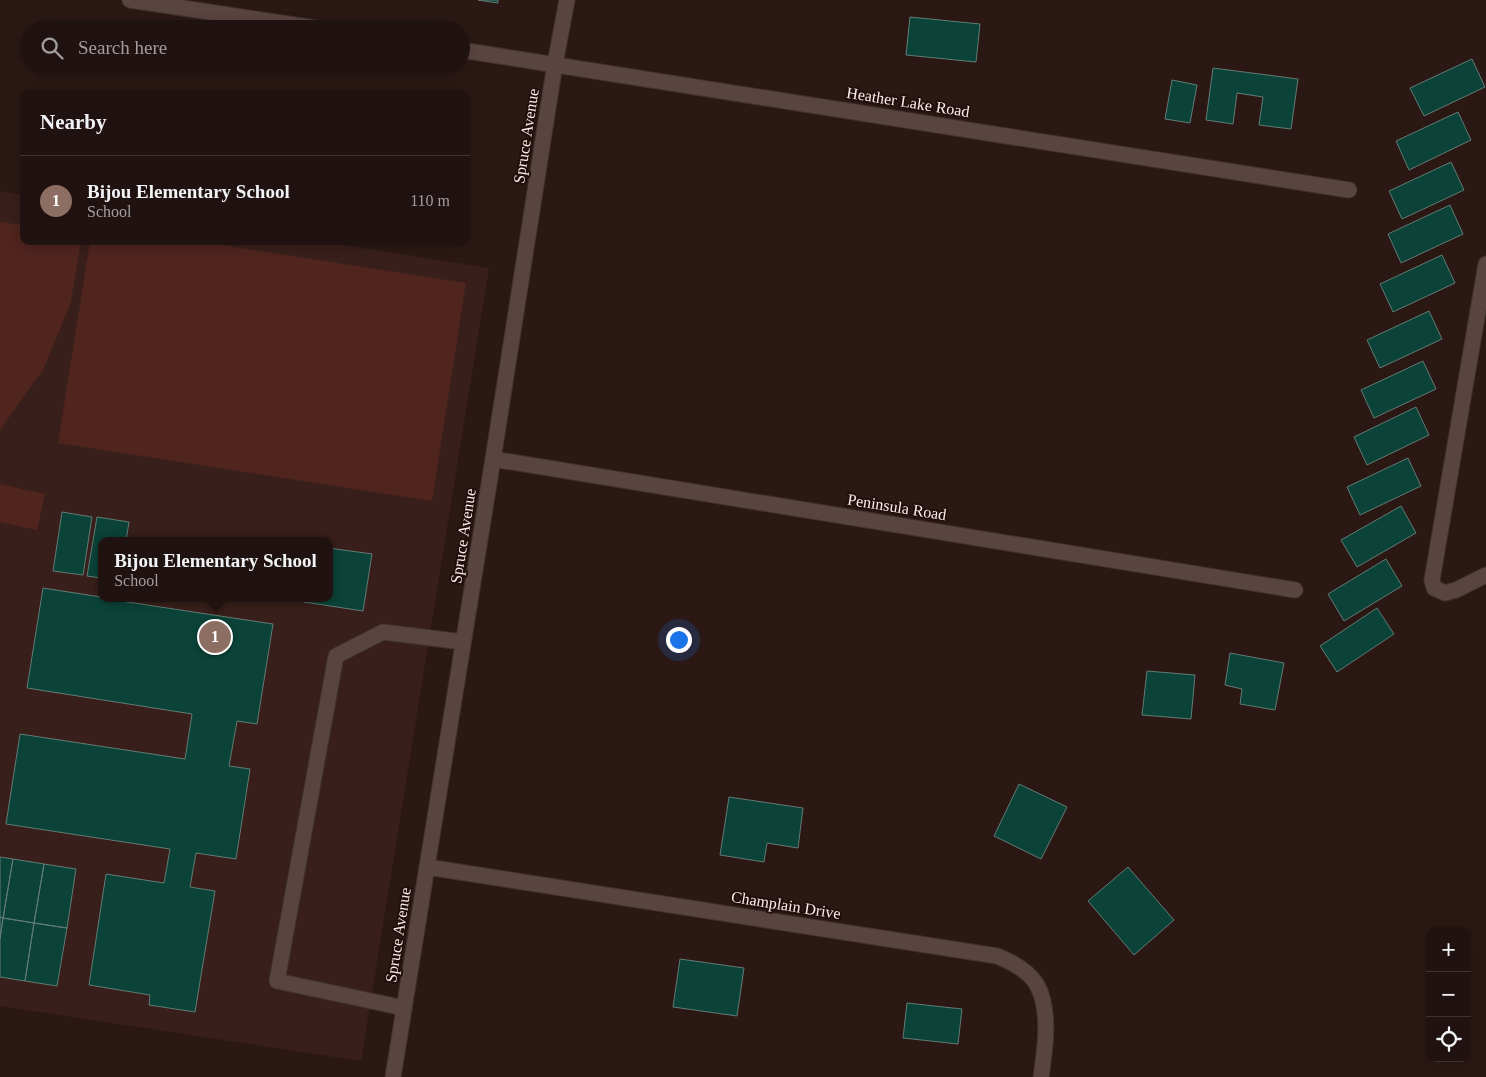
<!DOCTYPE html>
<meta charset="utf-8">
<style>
body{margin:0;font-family:"Times New Roman",serif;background:#281b19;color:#f1f3f6}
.controls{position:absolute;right:15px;bottom:15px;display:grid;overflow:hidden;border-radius:10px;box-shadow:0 2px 12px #0003}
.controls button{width:45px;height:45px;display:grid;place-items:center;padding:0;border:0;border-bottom:1px solid #3d3230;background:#201210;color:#f1f3f6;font:25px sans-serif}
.you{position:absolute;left:678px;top:639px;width:18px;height:18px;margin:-12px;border:4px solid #fff;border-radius:50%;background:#1a73e8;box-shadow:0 0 0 8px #1a73e833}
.badge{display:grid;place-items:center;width:32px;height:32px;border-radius:50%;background:#7c3aed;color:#fff;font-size:16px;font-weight:700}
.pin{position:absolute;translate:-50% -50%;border:2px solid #fff;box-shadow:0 1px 5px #0006}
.popup{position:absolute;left:98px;top:537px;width:235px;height:65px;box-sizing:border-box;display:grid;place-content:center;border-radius:10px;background:#201210;filter:drop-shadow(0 1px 4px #0005);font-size:16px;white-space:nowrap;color:#a29e9f}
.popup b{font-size:19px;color:#f1f3f6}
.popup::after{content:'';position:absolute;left:50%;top:100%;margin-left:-10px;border:10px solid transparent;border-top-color:#201210}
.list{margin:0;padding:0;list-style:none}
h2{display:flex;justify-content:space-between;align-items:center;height:65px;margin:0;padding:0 20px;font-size:21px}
h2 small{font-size:16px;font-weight:400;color:#a29e9f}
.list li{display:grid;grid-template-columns:32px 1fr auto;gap:15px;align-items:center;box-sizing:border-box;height:90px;padding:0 20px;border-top:1px solid #3d3230}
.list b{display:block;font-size:19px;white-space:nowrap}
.list p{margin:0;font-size:16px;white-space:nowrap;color:#a29e9f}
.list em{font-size:16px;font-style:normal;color:#a29e9f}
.icon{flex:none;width:28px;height:28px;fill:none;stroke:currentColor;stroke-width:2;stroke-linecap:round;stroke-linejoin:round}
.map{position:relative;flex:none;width:1486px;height:1077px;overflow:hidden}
.search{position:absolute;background:#201210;box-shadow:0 2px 12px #0003;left:20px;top:20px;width:450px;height:55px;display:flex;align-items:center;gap:12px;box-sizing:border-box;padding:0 18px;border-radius:28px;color:#a29e9f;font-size:19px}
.panel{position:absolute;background:#201210;box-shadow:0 2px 12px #0003;left:20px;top:90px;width:450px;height:155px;border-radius:10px}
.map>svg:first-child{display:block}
.built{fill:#381f1b;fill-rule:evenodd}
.green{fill:#4f251e}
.building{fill:#0b4338;stroke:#627b74}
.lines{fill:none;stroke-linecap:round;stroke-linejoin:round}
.service-casing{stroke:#413331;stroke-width:17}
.minor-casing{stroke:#413331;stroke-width:17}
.tertiary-casing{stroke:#413331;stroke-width:17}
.service{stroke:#5a4440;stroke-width:15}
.minor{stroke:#5a4440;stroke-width:15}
.tertiary{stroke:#5a4440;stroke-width:15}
.labels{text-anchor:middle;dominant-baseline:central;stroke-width:4;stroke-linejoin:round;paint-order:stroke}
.street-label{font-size:16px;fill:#fbedeb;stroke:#210f0c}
</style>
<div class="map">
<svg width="1486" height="1077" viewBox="0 0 1486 1077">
<rect width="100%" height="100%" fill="#2b1815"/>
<path class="built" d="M0,191L24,195V241H318L489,268L361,1061L0,1006ZM101,541H329V598H101Z"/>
<path class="green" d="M0,222L24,225V241H81L71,302L44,368L0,430Z
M90,241H196L466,283L432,501L58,443Z
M0,484L45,494L37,530L0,522Z"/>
<path class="building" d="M478,0H498V3Z
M910,17L980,24L976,62L906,55Z
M1472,59L1485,87L1424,116L1410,88Z
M1213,68L1298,79L1291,129L1259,125L1263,97L1237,93L1233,124L1206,120Z
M1172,80L1197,85L1190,123L1165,119Z
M1458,112L1471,140L1409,170L1396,141Z
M1451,162L1464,190L1402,219L1389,191Z
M1450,205L1463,234L1401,263L1388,234Z
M1442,255L1455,283L1393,312L1380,284Z
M1429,311L1442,339L1380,368L1367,340Z
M1423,361L1436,389L1374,418L1361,390Z
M1416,407L1429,435L1367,465L1354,437Z
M1408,458L1421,486L1360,515L1347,487Z
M1401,506L1416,533L1357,567L1341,540Z
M62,512L92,517L83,575L53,571Z
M97,517L129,522L126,541H101V578L87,576Z
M329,548L372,554L363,611L304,602L305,598H329Z
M1386,559L1402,586L1344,621L1328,594Z
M43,588L101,597V598L273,624L257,724L237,721L229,766L250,769L236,859L196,853L190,887L215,891L195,1012L149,1005L150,995L89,985L106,874L164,883L170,849L6,824L20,734L185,759L192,714L27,688Z
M1377,608L1394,634L1337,672L1320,646Z
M1230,653L1284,663L1275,710L1240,704L1242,689L1225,685Z
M1147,671L1195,675L1191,719L1142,715Z
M1019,784L1067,807L1041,859L994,836Z
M729,797L803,808L798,848L767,843L764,862L720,855Z
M0,857L13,859L3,918L0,917Z
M13,859L44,864L34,923L3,918Z
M44,864L76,869L67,928L34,923Z
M1128,867L1174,920L1134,955L1088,901Z
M0,917L3,918L0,939Z
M3,918L34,923L25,981L0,977V939Z
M34,923L67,928L57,986L25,981Z
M680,959L744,968L737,1016L673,1007Z
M907,1003L962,1009L958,1044L903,1038Z"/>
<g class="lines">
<g class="service-casing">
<path id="service" d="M1486,264L1432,580L1434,588L1445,593L1456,590L1486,575
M404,1008L277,981L336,656L383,632L463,642"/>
</g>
<g class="minor-casing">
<path id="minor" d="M130,0L322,29
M461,50L1349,190
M493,459L1295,590
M427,867L997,956C1012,962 1029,971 1037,985C1051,1010 1045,1050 1041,1077"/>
</g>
<g class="tertiary-casing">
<path id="tertiary" d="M393,1077L493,459L555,64L567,0"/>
</g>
<use href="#service" class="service"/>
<use href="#minor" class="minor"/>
<use href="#tertiary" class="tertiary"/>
</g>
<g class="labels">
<g class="street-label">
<text transform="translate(908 102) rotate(9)">Heather Lake Road</text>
<text transform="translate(526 136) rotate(-81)">Spruce Avenue</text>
<text transform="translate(897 507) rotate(9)">Peninsula Road</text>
<text transform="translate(463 536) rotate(-81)">Spruce Avenue</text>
<text transform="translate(786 905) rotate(9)">Champlain Drive</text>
<text transform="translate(398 935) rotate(-81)">Spruce Avenue</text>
</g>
</g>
</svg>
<div class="controls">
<button>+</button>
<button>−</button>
<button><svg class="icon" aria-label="locate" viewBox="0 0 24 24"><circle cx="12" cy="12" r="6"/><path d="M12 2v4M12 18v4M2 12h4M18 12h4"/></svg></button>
</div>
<div class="you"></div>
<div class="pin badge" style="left:215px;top:637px;background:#8d6e63">1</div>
<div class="popup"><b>Bijou Elementary School</b>School</div>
<div class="search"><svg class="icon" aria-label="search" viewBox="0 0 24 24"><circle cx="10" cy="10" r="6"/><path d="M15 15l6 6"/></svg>Search here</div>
<section class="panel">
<h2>Nearby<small></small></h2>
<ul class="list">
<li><span class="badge" style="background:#8d6e63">1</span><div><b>Bijou Elementary School</b><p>School</p></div><em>110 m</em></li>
</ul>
</section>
</div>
